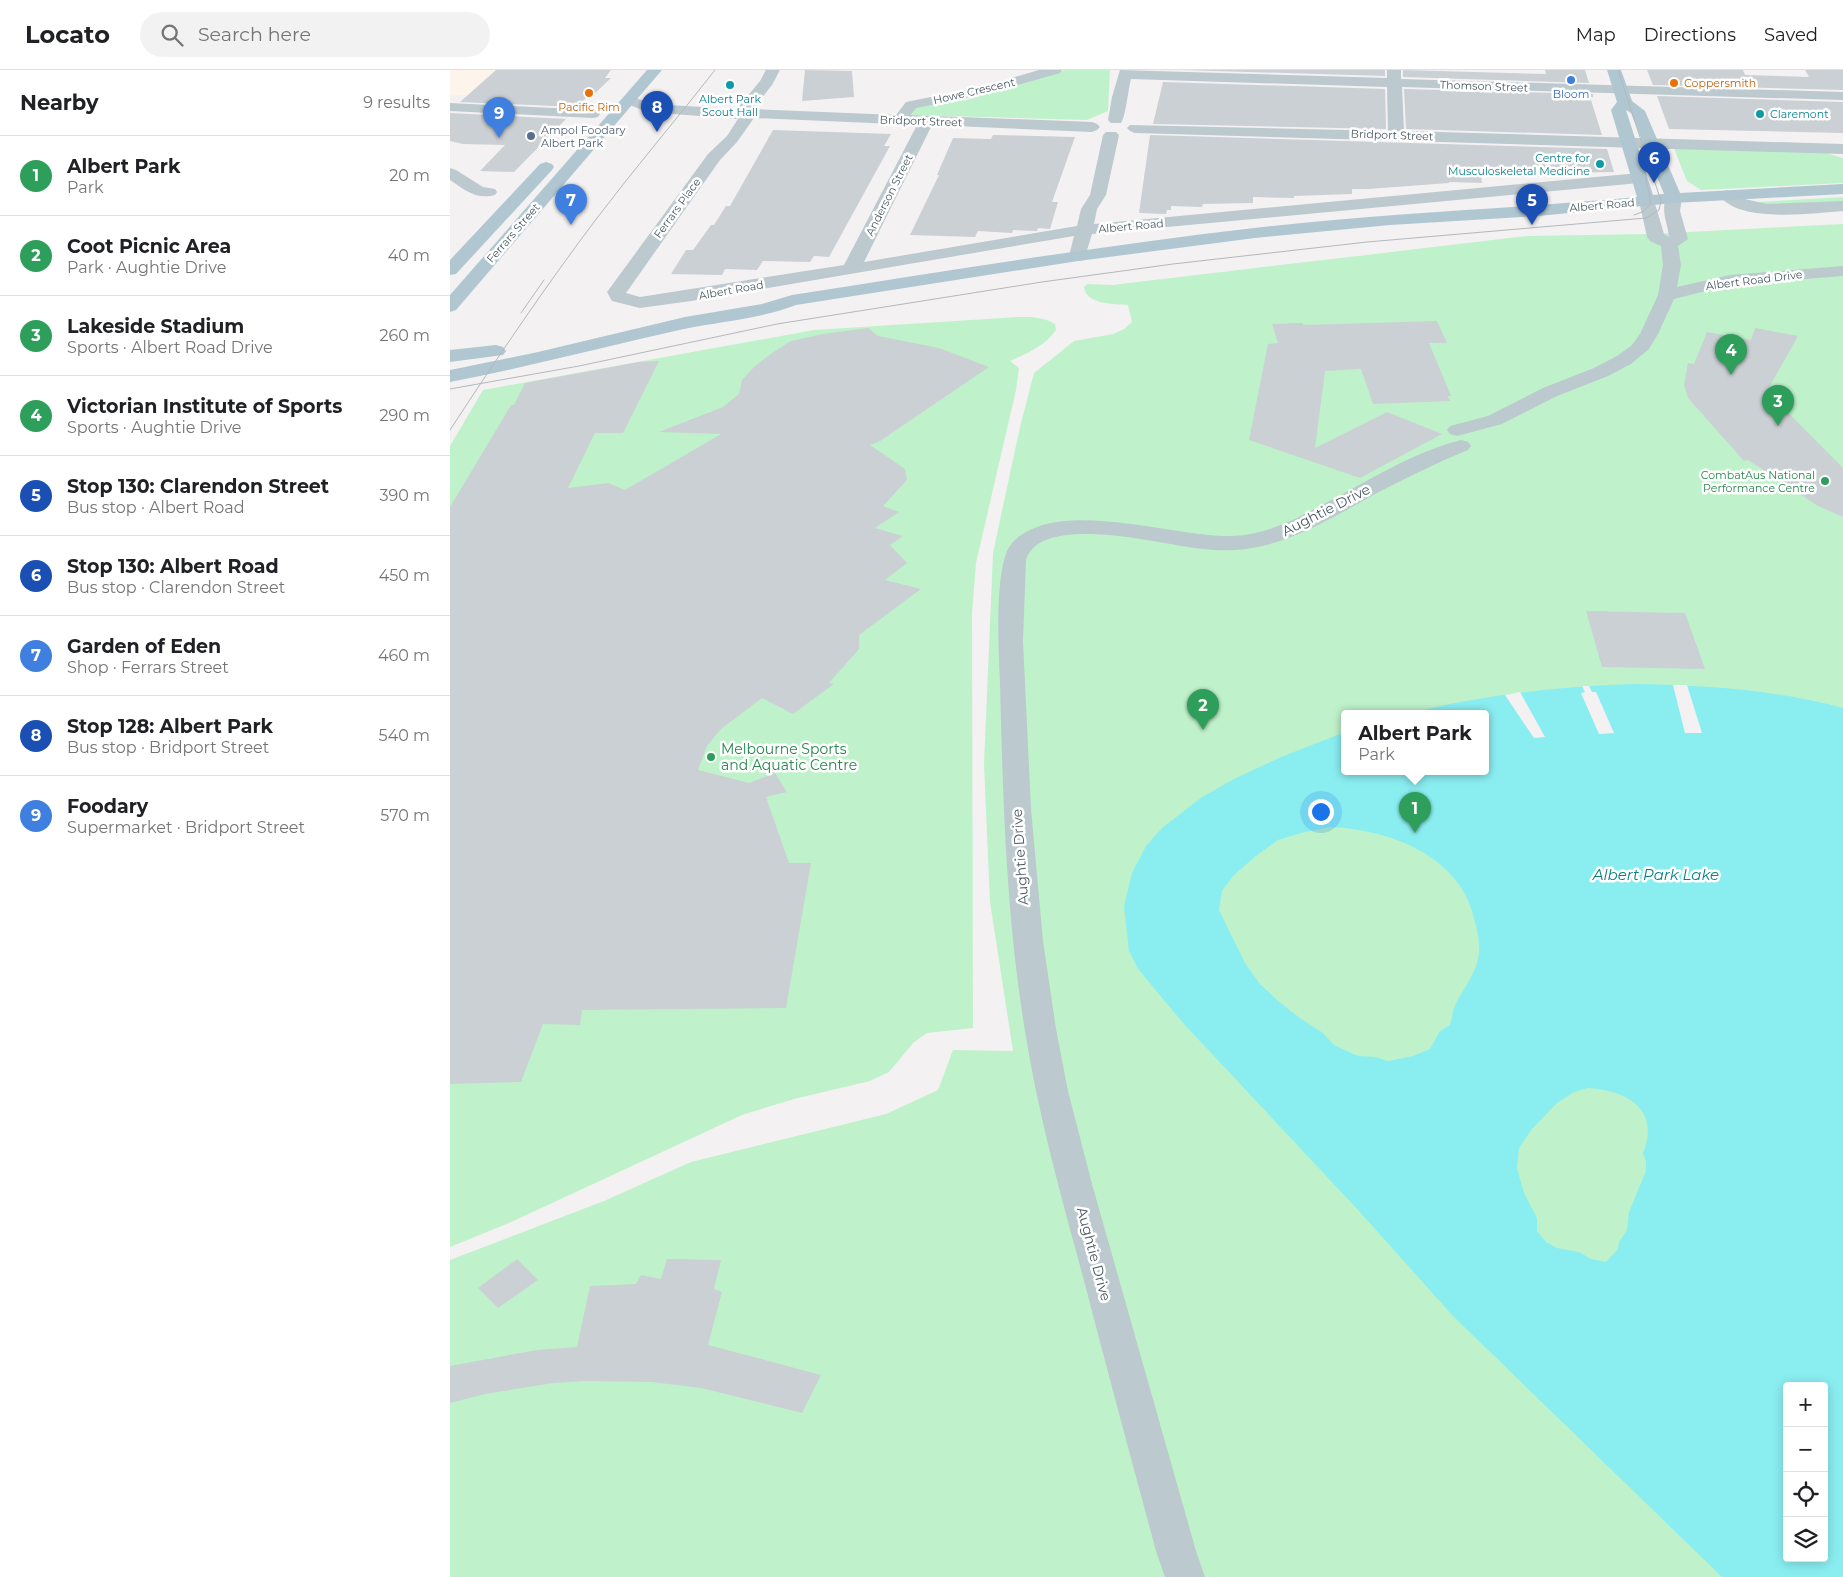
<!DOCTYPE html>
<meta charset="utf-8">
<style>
:root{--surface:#fff;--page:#f2f2f2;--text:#202124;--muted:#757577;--line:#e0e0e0;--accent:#0f99f0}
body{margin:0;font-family:Montserrat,sans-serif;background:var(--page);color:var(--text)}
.controls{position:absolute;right:15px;bottom:15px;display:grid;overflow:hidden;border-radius:5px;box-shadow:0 2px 12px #0003}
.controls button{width:45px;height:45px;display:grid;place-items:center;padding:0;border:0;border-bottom:1px solid var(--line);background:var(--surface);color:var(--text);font:25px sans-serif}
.you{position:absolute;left:870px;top:741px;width:18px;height:18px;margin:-12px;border:4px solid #fff;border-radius:50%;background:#1a73e8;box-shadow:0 0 0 8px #1a73e833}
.badge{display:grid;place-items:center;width:32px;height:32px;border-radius:50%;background:var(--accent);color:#fff;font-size:16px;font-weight:700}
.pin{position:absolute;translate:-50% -41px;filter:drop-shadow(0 1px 2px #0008)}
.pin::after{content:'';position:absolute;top:26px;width:18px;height:15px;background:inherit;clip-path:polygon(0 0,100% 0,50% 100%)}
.popup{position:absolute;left:891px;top:640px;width:148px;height:65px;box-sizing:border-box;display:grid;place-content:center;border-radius:5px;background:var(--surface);filter:drop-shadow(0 1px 4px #0005);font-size:16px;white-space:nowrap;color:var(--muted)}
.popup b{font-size:19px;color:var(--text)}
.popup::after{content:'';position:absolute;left:50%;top:100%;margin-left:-10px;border:10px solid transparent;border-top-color:var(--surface)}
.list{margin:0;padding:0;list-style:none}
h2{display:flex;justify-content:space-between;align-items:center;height:65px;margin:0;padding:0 20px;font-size:21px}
h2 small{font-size:16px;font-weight:400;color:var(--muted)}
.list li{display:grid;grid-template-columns:32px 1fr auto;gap:15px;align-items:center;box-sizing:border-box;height:80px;padding:0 20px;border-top:1px solid var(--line)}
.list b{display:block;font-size:19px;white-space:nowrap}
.list p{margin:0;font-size:16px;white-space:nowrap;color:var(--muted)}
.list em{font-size:16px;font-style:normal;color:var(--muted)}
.icon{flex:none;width:28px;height:28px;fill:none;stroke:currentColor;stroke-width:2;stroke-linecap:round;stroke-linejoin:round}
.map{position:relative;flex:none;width:1393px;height:1507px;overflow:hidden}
header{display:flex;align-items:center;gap:30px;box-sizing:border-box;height:70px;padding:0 25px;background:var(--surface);border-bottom:1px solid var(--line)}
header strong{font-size:24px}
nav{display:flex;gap:28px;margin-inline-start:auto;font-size:18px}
.search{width:350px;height:45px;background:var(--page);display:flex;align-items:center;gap:12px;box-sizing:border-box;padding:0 18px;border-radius:28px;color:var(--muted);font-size:19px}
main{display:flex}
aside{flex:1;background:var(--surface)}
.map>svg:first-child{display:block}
.commercial{fill:#fdf5ec}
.green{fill:#bff2ca;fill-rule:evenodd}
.water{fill:#8aeef1;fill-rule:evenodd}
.pier{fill:#f4f1f2}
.building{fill:#cbd0d4}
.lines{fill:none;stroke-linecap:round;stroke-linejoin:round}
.minor{fill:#bcc9ce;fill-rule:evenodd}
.major{fill:#b0c7d1;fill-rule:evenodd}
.tram{stroke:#b3b8bc;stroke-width:1}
.shop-dot{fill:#3f7fe0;stroke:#fff;stroke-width:2}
.food-dot{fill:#e8710a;stroke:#fff;stroke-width:2}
.culture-dot{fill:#0f9aa8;stroke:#fff;stroke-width:2}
.service-dot{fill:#5c6f8a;stroke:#fff;stroke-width:2}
.leisure-dot{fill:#2e9e5b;stroke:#fff;stroke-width:2}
.labels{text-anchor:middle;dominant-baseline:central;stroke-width:5;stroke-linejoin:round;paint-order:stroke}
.far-food-label{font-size:11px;fill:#c56008;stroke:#fff;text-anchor:start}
.far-street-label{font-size:11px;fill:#485960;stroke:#fff}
.far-shop-label{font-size:11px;fill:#366cbe;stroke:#fff}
.far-culture-label{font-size:11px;fill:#0d838f;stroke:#fff}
.far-service-label{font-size:11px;fill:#4e5e75;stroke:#fff;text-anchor:start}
.far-leisure-label{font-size:11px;fill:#27864d;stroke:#fff;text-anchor:end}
.street-label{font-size:14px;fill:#485960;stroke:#fff}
.leisure-label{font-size:14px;fill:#27864d;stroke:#fff;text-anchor:start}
.water-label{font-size:15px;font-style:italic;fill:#088185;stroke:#fff}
</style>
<header>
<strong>Locato</strong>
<div class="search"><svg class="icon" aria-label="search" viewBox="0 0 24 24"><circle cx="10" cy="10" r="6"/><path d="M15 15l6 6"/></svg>Search here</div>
<nav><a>Map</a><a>Directions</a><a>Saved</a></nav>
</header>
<main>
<aside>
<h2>Nearby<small>9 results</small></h2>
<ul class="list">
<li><span class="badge" style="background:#2e9e5b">1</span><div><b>Albert Park</b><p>Park</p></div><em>20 m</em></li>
<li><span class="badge" style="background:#2e9e5b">2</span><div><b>Coot Picnic Area</b><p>Park · Aughtie Drive</p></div><em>40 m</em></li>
<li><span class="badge" style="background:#2e9e5b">3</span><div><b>Lakeside Stadium</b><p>Sports · Albert Road Drive</p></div><em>260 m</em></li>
<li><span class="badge" style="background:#2e9e5b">4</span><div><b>Victorian Institute of Sports</b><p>Sports · Aughtie Drive</p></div><em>290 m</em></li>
<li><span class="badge" style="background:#1a4fb4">5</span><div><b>Stop 130: Clarendon Street</b><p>Bus stop · Albert Road</p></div><em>390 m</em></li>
<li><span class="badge" style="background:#1a4fb4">6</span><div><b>Stop 130: Albert Road</b><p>Bus stop · Clarendon Street</p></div><em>450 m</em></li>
<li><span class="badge" style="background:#3f7fe0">7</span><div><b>Garden of Eden</b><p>Shop · Ferrars Street</p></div><em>460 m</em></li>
<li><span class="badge" style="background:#1a4fb4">8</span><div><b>Stop 128: Albert Park</b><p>Bus stop · Bridport Street</p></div><em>540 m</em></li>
<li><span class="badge" style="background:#3f7fe0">9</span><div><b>Foodary</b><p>Supermarket · Bridport Street</p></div><em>570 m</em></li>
</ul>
</aside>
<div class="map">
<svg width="1393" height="1507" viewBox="0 0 1393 1507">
<rect width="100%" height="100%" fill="#f4f1f2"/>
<!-- commercial -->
<polygon class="commercial" points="0,0 163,0 135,29 0,25"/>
<!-- green -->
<g class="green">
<polygon points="615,0 660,0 658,41 637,50 462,45 466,36 517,30"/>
<polygon points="1223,76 1369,81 1393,88 1393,113 1251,120 1237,111"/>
<polygon points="1393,127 1393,132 1316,137 1290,133"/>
<path d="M1393 154V1507H0V1190L154 1131 241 1092 436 1044 488 1020 503 980 563 981 540 832 534 695 543 483 570 357 584 303 624 271 663 264 674 259 682 252 678 235C665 234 636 235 634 217L637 214 662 215 1077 166 1199 164ZM895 644H1035V702H895ZM1337 1316H1374V1488H1337Z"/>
<path d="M569 247C582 247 594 247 605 254L606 260C595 276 576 284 560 291L569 298 566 320 526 493 522 544 523 958 477 963 464 972 439 1002 420 1011 344 1029 292 1045 59 1153 0 1177V376L33 320 364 260Z"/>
</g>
<!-- water -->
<path class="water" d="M1181 614C1253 615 1323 619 1393 638V1507H1272L1003 1246 908 1140 733 953 688 899 679 881 674 836 682 803 696 776 712 758 752 727 784 709 831 687 895 662V702H1035V644H957C1030 625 1105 617 1181 614ZM881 757C941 760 1012 786 1025 852 1028 864 1031 876 1028 889 1024 906 1014 918 1006 933 1003 939 1002 948 1000 955L990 961 980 979 963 986 938 991 925 987 908 986 884 975 873 963 850 948 828 931 810 914 795 893 769 840 772 821 784 805 806 786 828 770 851 763ZM1138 1018C1176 1020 1211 1039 1193 1083L1196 1092V1101L1179 1142 1177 1160 1169 1172 1168 1179 1156 1192 1141 1189 1129 1182 1107 1178 1096 1172 1087 1161V1148L1074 1123 1067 1098 1069 1078 1082 1059 1107 1033 1124 1022ZM1337 1316H1374V1488H1337Z"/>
<!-- pier -->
<g class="pier">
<polygon points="1223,615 1237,615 1252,663 1235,663"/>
<polygon points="1132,616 1139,616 1142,622 1146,622 1164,663 1149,664 1131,623 1135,622"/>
<polygon points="1070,622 1095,667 1084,668 1055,625"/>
</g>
<!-- building -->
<g class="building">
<polygon points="46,0 161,0 155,8 161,8 140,28 136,28 127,37 10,32"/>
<polygon points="355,0 402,1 404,27 352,31"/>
<polygon points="733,0 935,0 935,6"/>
<polygon points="953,0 1096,4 1095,0 1135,0 1139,13 953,7"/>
<polygon points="1197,0 1293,0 1295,5 1359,7 1355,0 1393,0 1393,20 1203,15"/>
<polygon points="713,12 935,19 936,59 703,54"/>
<polygon points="954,19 1143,24 1143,27 1140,27 1152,65 956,59"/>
<polygon points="1207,26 1393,32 1393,63 1219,59"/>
<polygon points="0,43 116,49 64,102 30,101 55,75 13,74 0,71"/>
<polygon points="323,60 441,64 434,76 440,76 379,187 364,186 360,192 313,191 307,200 275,199 272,205 221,204 236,180 243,180 261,155 264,155 276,136 280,136"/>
<polygon points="543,65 625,67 602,132 608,132 600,159 588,158 587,161 563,160 562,163 528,161 525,167 460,165 489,105 487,105 503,68 541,69"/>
<polygon points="700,65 1157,79 1164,102 1099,103 1100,106 1086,107 1031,107 1032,113 999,112 999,113 918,119 902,119 902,124 844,126 844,128 803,127 803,133 753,134 752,137 721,136 721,140 717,140 716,144 689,143"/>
<polygon points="987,251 997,273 979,273 1001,326 998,326 1000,331 923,334 911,299 875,301 865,378 937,342 992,364 910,408 799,370 818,274 828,273 822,254 853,253 853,255"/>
<polygon points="418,258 428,266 489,278 539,297 430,371 420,375 455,399 457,410 433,436 449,442 425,458 453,466 440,475 457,493 435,510 471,519 409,565 409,579 379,613 384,614 343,644 312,628 271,659 257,676 248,700 299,713 325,703 337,722 316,727 339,793 361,793 336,938 132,940 130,955 93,954 71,1012 0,1014 0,437 61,335 64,335 75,313 189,292 209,291 173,363 145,363 118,418 158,413 175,420 271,364 209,362 273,337 289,324 292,310 304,297 322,283 341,271 373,264"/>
<polygon points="1305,258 1348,266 1317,321 1393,398 1393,447 1368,436 1298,390 1294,391 1238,328 1234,314 1238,293 1244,294 1257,262 1301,270"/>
<polygon points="1136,541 1235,543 1255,599 1152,597"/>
<polygon points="67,1189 88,1210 48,1238 28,1218"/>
<polygon points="217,1189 271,1190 264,1219 272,1222 258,1275 371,1305 352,1343 251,1318 202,1312 134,1311 103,1313 35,1324 0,1333 0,1296 87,1280 127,1277 140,1216 186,1214 191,1205 211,1209"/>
</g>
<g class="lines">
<!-- minor -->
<g class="minor">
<path d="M316 0H330L322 15 303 39 446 45 456 32 530 17 589 0H612L610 3 532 25 466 38 461 45 642 52 647 54 650 57 647 60 642 62 482 55 414 192 627 156 631 139 640 125 653 65 656 62H666L669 65 656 125 647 139 644 154 1189 103 1195 105 1197 108 1195 111 1189 113 642 164 634 190 628 191 622 190 619 186 624 166 241 231 190 238 162 231 157 222 160 218 258 84 277 66 288 49 198 42 174 33 172 30 174 27H184L201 34 287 39 310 11ZM304 48 467 55 394 195 190 227 176 223 270 90 287 72Z"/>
<path d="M670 0 937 8V0H951V9L1393 22V30L952 17 954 61 1393 74V84L685 63 680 61 677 58 680 55 938 61 937 17 681 9C678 20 676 46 671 53H661L658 50 662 27Z"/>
<polygon points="0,33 143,40 148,41 150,44 148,47 143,48 0,41"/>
<path d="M0 98 6 100 33 117 45 119 47 122 45 125C26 130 15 120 0 110Z"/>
<path d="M1277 120 1295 129 1317 134 1393 131V141C1363 143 1289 154 1269 125L1271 122Z"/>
<path d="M1224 123 1230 125 1232 128 1230 141 1238 169 1228 176 1231 195 1227 217 1280 205 1393 196V206L1280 215 1224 229 1208 264 1199 279 1181 294 1158 306 1107 326 1052 354 1007 366 1000 364 997 360 1000 356 1038 346 1093 318 1144 298 1167 286 1182 275 1190 264 1208 225 1213 195 1211 176 1200 171 1197 167 1189 131 1191 127H1203L1214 164 1219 167C1218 153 1209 138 1218 125Z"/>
<path d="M1011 370 1018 372 1021 376 1018 380C986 393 956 408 925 424 882 448 836 477 785 480 767 481 749 479 732 476 699 471 589 445 576 490L573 571 581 739 593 871 606 959 618 1021 642 1114 746 1481 755 1507H715L706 1481C681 1388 656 1296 632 1203 610 1123 588 1043 575 961 556 846 553 730 550 614 549 584 543 495 562 473 606 425 725 468 783 466 816 465 846 449 874 434 918 411 963 382 1011 370Z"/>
</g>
<!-- major -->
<g class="major">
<polygon points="197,0 212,0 6,240 0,242 0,225"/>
<path d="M1157 0H1171L1182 31 1195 41 1230 123 1393 114V124L1224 133 1088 146 940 155 805 168 628 191 346 235C310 249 272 251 234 259 156 276 79 297 0 312V300L88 282 235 247 312 234 342 225C496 201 649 176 804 158 931 143 1060 139 1187 127L1161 40 1167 32ZM1176 40 1181 43 1214 124 1203 125Z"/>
<polygon points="96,92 102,94 104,97 102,100 6,204 0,205 0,190 90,94"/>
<polygon points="46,275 53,277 56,281 53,285 0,292 0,280"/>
</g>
<!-- tram -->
<g class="tram">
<polyline points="1184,145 1192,142 1200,135 1200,126 1195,108"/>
<polyline points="71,243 94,210"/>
<polyline points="0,319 129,296 327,254 592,212 723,194 917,172 1196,148 1209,140 1211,131 1168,0"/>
<path d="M0 360C47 288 95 217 147 148 185 98 226 50 265 0"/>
</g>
</g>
<!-- markers -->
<circle class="shop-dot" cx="1121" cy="10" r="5"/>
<g class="food-dot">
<circle cx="1224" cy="13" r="5"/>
<circle cx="139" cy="23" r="5"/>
</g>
<g class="culture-dot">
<circle cx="280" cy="15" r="5"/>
<circle cx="1310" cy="44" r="5"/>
<circle cx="1150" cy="94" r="5"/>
</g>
<circle class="service-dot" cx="81" cy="66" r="5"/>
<g class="leisure-dot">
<circle cx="1375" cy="411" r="5"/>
<circle cx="261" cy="687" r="5"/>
</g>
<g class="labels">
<!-- far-food labels -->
<g class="far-food-label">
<text x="1234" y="13">Coppersmith</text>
<text x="139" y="37" text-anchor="middle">Pacific Rim</text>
</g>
<!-- far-street labels -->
<g class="far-street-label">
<text transform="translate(1034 16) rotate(2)">Thomson Street</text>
<text transform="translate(524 21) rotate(-13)">Howe Crescent</text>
<text transform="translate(471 51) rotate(2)">Bridport Street</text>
<text transform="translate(942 65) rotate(2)">Bridport Street</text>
<text transform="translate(439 125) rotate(-63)">Anderson Street</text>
<text transform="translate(1152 135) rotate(-5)">Albert Road</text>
<text transform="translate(227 138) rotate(-54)">Ferrars Place</text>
<text transform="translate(681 156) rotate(-5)">Albert Road</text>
<text transform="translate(63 163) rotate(-49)">Ferrars Street</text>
<text transform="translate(1304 210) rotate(-7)">Albert Road Drive</text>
<text transform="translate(281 220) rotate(-10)">Albert Road</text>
</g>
<!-- far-shop labels -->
<g class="far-shop-label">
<text x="1121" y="24">Bloom</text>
</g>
<!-- far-culture labels -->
<g class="far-culture-label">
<text x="280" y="29">Albert Park<tspan x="280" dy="13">Scout Hall</tspan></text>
<text x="1320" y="44" text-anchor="start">Claremont</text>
<text x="1140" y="88" text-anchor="end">Centre for<tspan x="1140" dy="13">Musculoskeletal Medicine</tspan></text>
</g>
<!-- far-service labels -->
<g class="far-service-label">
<text x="91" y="60">Ampol Foodary<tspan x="91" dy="13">Albert Park</tspan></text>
</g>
<!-- far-leisure labels -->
<g class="far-leisure-label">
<text x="1365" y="405">CombatAus National<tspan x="1365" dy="13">Performance Centre</tspan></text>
</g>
<!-- street labels -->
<g class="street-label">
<text transform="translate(876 440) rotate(-27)">Aughtie Drive</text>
<text transform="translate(570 787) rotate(-94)">Aughtie Drive</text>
<text transform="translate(644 1184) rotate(75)">Aughtie Drive</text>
</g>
<!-- leisure labels -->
<g class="leisure-label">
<text x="271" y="679">Melbourne Sports<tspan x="271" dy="16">and Aquatic Centre</tspan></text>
</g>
<!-- water labels -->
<g class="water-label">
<text x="1206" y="804">Albert Park Lake</text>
</g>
</g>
</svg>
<div class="controls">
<button>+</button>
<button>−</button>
<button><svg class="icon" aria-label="locate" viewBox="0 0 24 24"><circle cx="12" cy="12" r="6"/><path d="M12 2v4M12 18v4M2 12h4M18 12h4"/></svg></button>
<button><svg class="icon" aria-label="layers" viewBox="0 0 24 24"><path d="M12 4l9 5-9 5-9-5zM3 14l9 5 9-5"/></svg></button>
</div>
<div class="you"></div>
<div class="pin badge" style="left:965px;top:763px;background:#2e9e5b">1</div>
<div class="popup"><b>Albert Park</b>Park</div>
<div class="pin badge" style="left:753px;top:660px;background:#2e9e5b">2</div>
<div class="pin badge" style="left:1328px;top:356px;background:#2e9e5b">3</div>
<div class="pin badge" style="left:1281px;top:305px;background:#2e9e5b">4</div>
<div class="pin badge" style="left:1082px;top:155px;background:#1a4fb4">5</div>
<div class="pin badge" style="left:1204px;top:113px;background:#1a4fb4">6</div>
<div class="pin badge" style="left:121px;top:155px;background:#3f7fe0">7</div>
<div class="pin badge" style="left:207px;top:62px;background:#1a4fb4">8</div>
<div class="pin badge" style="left:49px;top:68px;background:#3f7fe0">9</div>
</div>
</main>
